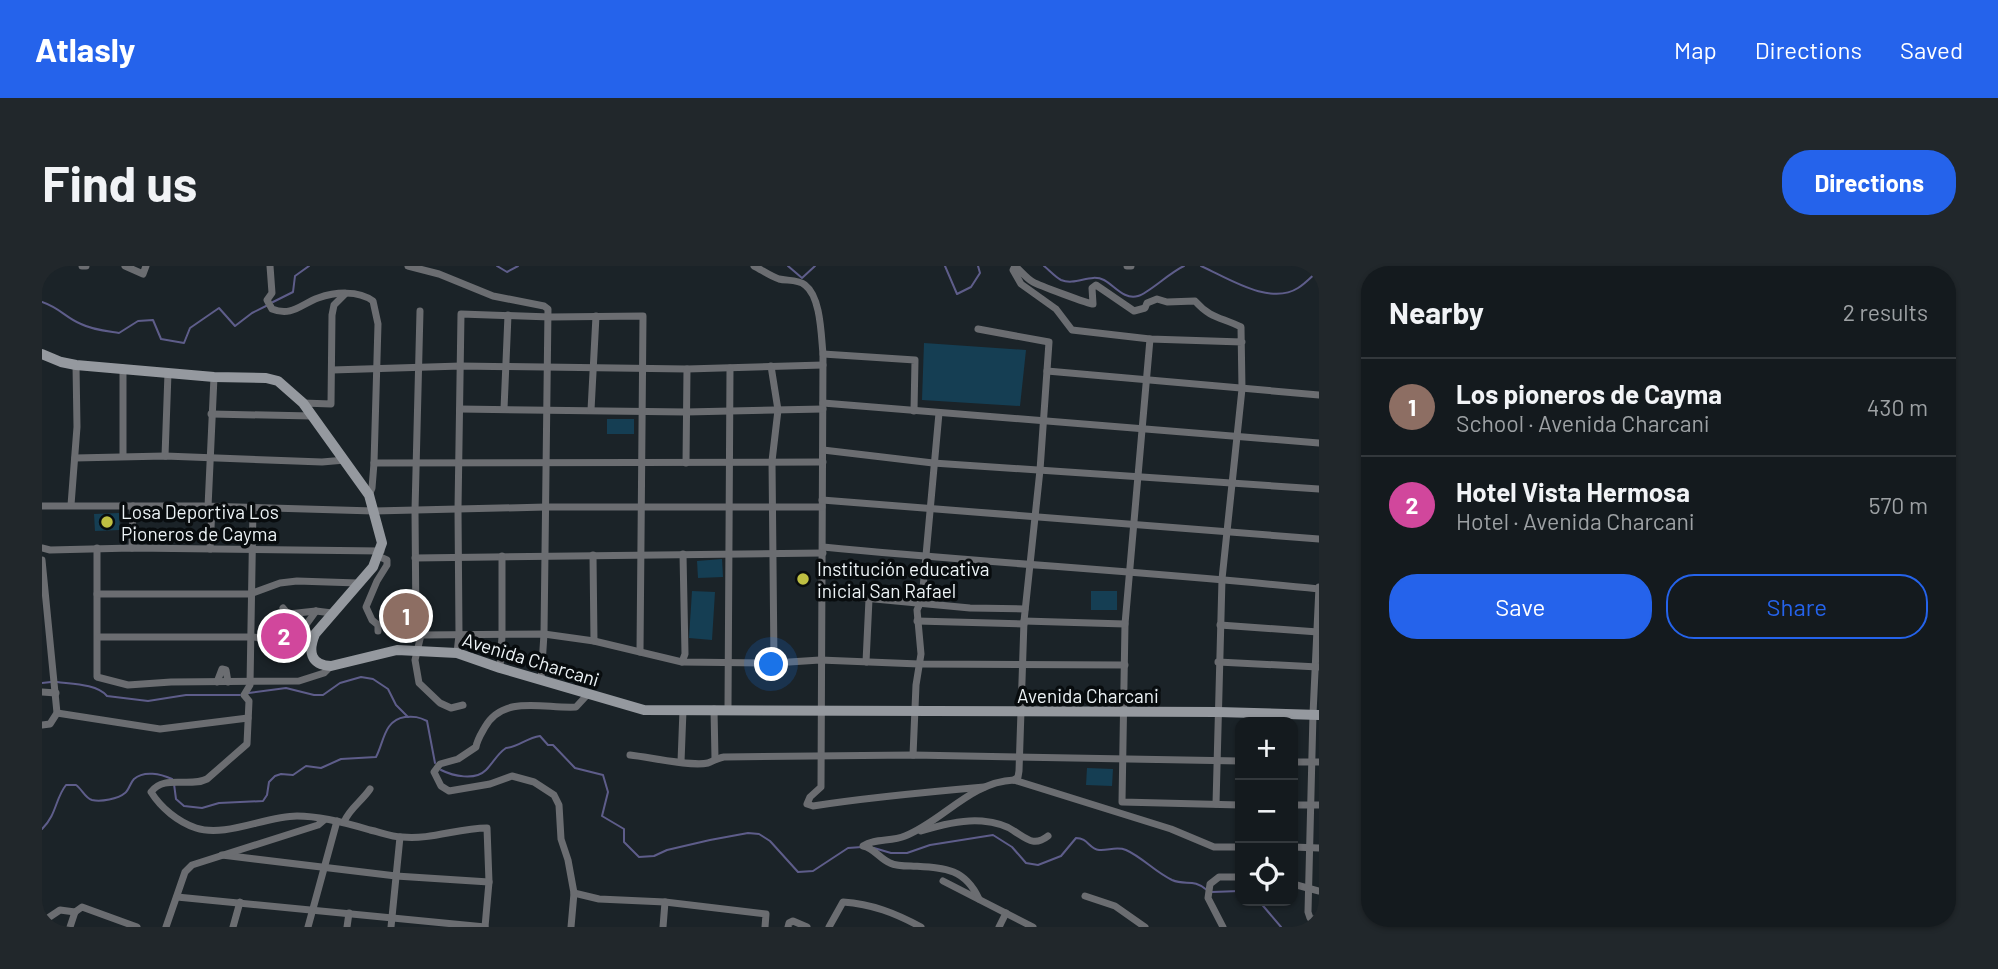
<!DOCTYPE html>
<meta charset="utf-8">
<style>
:root{--surface:#141a1e;--page:#21272b;--text:#f1f3f6;--muted:#9da1a4;--line:#33383c;--accent:#2563eb}
body{margin:0;font-family:Barlow,sans-serif;background:var(--page);color:var(--text)}
.controls{position:absolute;right:21px;bottom:21px;display:grid;overflow:hidden;border-radius:14px;box-shadow:0 2px 5px #0004}
.controls button{width:63px;height:63px;display:grid;place-items:center;padding:0;border:0;border-bottom:2px solid var(--line);background:var(--surface);color:var(--text);font:35px sans-serif}
.you{position:absolute;left:730px;top:399px;width:24px;height:24px;margin:-18px;border:5px solid #fff;border-radius:50%;background:#1a73e8;box-shadow:0 0 0 10px #1a73e833}
.badge{display:grid;place-items:center;width:46px;height:46px;border-radius:50%;background:var(--accent);color:#fff;font-size:23px;font-weight:700}
.pin{position:absolute;translate:-50% -50%;border:4px solid #fff;box-shadow:0 2px 7px #0006}
.list{margin:0;padding:0;list-style:none}
h2{display:flex;justify-content:space-between;align-items:center;height:91px;margin:0;padding:0 28px;font-size:30px}
h2 small{font-size:23px;font-weight:400;color:var(--muted)}
.list li{display:grid;grid-template-columns:46px 1fr auto;gap:21px;align-items:center;box-sizing:border-box;height:98px;padding:0 28px;border-top:2px solid var(--line)}
.list b{display:block;font-size:26px;white-space:nowrap}
.list p{margin:0;font-size:23px;white-space:nowrap;color:var(--muted)}
.list em{font-size:23px;font-style:normal;color:var(--muted)}
.actions{display:flex;gap:14px;padding:21px 28px}
.actions a{flex:1;padding:16px 0;border:2px solid var(--accent);border-radius:28px;text-align:center;font-size:24px;color:var(--accent)}
.actions .main{background:var(--accent);color:#fff}
.icon{flex:none;width:38px;height:38px;fill:none;stroke:currentColor;stroke-width:2;stroke-linecap:round;stroke-linejoin:round}
.map{position:relative;flex:none;width:1277px;height:661px;overflow:hidden;border-radius:28px}
header{display:flex;align-items:center;gap:42px;box-sizing:border-box;height:98px;padding:0 35px;background:var(--accent);color:#fff}
header strong{font-size:33px}
nav{display:flex;gap:38px;margin-inline-start:auto;font-size:24px}
.intro{display:flex;align-items:center;justify-content:space-between;box-sizing:border-box;height:168px;padding:0 42px}
h1{margin:0;font-size:49px}
.button{padding:18px 32px;border-radius:28px;background:var(--accent);color:#fff;font-size:24px;font-weight:700}
main{display:flex;gap:42px;padding:0 42px}
aside{flex:1;background:var(--surface);border-radius:28px;box-shadow:0 2px 5px #0004}
.map>svg:first-child{display:block}
.green{fill:#153e53}
.lines{fill:none;stroke-linecap:round;stroke-linejoin:round}
.stream{stroke:#5e5d8a;stroke-width:2}
.minor{stroke:#6b6d71;stroke-width:7}
.secondary{stroke:#95999f;stroke-width:10}
.poi-dot{fill:#bebf42;stroke:#080c0e;stroke-width:2.5}
.labels{text-anchor:middle;dominant-baseline:central;stroke-width:7;stroke-linejoin:round;paint-order:stroke}
.poi-label{font-size:19px;fill:#edf3f6;stroke:#080c0e;text-anchor:start}
.street-label{font-size:19px;fill:#edf3f6;stroke:#080c0e}
</style>
<header>
<strong>Atlasly</strong>
<nav><a>Map</a><a>Directions</a><a>Saved</a></nav>
</header>
<div class="intro"><h1>Find us</h1><a class="button">Directions</a></div>
<main>
<div class="map">
<svg width="1277" height="661" viewBox="0 0 1277 661">
<rect width="100%" height="100%" fill="#1b2328"/>
<!-- green -->
<g class="green">
<polygon points="882,77 984,84 978,140 880,134"/>
<rect x="565" y="153" width="27" height="15"/>
<polygon points="77,247 78,264 53,265 52,248"/>
<polygon points="680,293 681,311 656,312 655,295"/>
<polygon points="650,325 673,326 670,374 647,372"/>
<rect x="1049" y="325" width="26" height="19"/>
<polygon points="1045,502 1071,503 1070,520 1044,519"/>
</g>
<g class="lines">
<!-- stream -->
<g class="stream">
<polyline points="455,0 465,6 476,0"/>
<polyline points="746,0 760,12 773,0"/>
<polyline points="903,0 915,28 929,21 938,7 936,0"/>
<path d="M1002 0C1007 4 1013 11 1019 14 1034 20 1048 7 1062 14 1073 20 1082 34 1096 30 1107 27 1128 6 1142 0"/>
<path d="M1159 0C1186 12 1228 40 1256 22 1264 17 1270 10 1277 4"/>
<path d="M0 36C18 42 24 52 39 58 51 64 64 65 77 67L96 55 111 54 119 73 142 77 148 62 177 42 193 60 210 47 226 39"/>
<polyline points="231,36 251,26 253,10 267,0"/>
<path d="M15 416C30 418 55 418 65 430L106 435 144 429H198"/>
<polyline points="0,417 9,416"/>
<polyline points="207,427 244,422 272,429 281,429 298,417 319,411 331,413 346,423 354,439 366,451"/>
<path d="M399 504C411 510 433 515 444 504 451 497 455 488 464 482 477 481 484 472 498 470L506 479H511L533 502 561 509 566 526 560 550 582 563V576L597 591 612 590 625 584 668 574 706 567 717 568 728 575 756 606 771 605 806 582 820 581"/>
<path d="M132 518 134 533 142 540 160 542 177 537 221 535 225 529 227 516 233 510 239 508 251 509 264 500 279 502 299 493 334 491C342 476 342 454 363 451 372 450 377 451 385 455L393 497"/>
<path d="M0 563C15 548 13 533 24 519H34C40 523 43 532 50 534 59 536 76 533 83 527 87 524 88 517 92 513 102 504 119 508 130 513"/>
<path d="M832 582 849 587H865L888 579 951 569 970 581 984 597 996 599 1019 590 1034 572C1046 572 1047 583 1057 584 1066 585 1074 580 1084 584 1100 591 1113 606 1130 614 1144 620 1151 612 1165 624"/>
<polyline points="1170,626 1198,625"/>
<polyline points="1217,635 1239,661"/>
</g>
<!-- minor -->
<g class="minor">
<polyline points="40,0 44,0"/>
<polyline points="83,0 101,8 104,0"/>
<path d="M228 0 230 27 225 34 230 43C250 51 259 38 276 32 293 26 316 24 331 35L336 58 332 197 330 222 327 229"/>
<polyline points="366,0 397,8 451,30 502,40 506,43 502,368 499,414"/>
<path d="M712 0C720 4 728 10 737 13 745 15 756 13 763 19 779 31 779 69 781 88L779 521 768 531 765 538 771 540C828 531 885 526 942 521"/>
<polyline points="1085,0 1089,0"/>
<polyline points="378,45 373,244 374,364 379,369 502,368 552,375 640,396 732,397 778,394 877,398 1083,399"/>
<polyline points="936,63 1007,76 998,204 982,355 977,505 976,511 972,514"/>
<polyline points="1108,73 1083,358 1080,536 1198,539"/>
<polyline points="781,88 873,94 872,145"/>
<polyline points="729,100 736,144 730,195 732,397"/>
<polyline points="290,104 419,100 645,103 781,99"/>
<polyline points="1005,105 1277,129"/>
<polyline points="261,137 289,138 290,49 292,39 303,28"/>
<polyline points="781,137 1277,177"/>
<polyline points="418,143 644,146 781,143"/>
<polyline points="462,143 466,49"/>
<polyline points="549,144 554,50"/>
<polyline points="169,148 270,150"/>
<polyline points="781,184 891,197 1277,223"/>
<polyline points="81,190 81,102"/>
<polyline points="123,190 126,107"/>
<polyline points="33,192 123,190 280,196 303,194"/>
<polyline points="332,197 781,196"/>
<polyline points="644,197 645,103"/>
<polyline points="780,234 1277,273"/>
<polyline points="29,239 35,161 34,99"/>
<polyline points="0,240 160,240 332,245 504,241 780,241"/>
<polyline points="166,241 172,111"/>
<path d="M211 242 208 419 202 429 207 435 205 478 165 513C147 522 122 508 109 526 119 542 136 556 154 562 183 572 224 550 255 550 279 550 305 557 328 564 338 566 349 571 360 571 389 574 416 562 445 562L447 616 443 661"/>
<path d="M781 281C946 297 1112 306 1277 323"/>
<polyline points="0,282 8,284 90,282 339,285"/>
<polyline points="55,282 55,411 86,419 129,416 257,415 282,407 289,400"/>
<polyline points="90,282 91,240"/>
<polyline points="168,283 170,241"/>
<polyline points="551,289 552,375"/>
<polyline points="336,290 345,294 345,299 335,315 324,341 330,354 336,359 336,365"/>
<polyline points="373,292 781,287"/>
<polyline points="0,294 15,447 8,458 0,459"/>
<polyline points="1277,321 1271,448 1266,646 1268,652 1277,655"/>
<polyline points="55,328 208,328 238,317 255,315 316,317"/>
<polyline points="780,328 928,342 983,343"/>
<polyline points="241,342 246,348 274,345 290,347"/>
<polyline points="875,355 982,358"/>
<polyline points="982,355 1083,358"/>
<polyline points="1178,359 1276,366"/>
<polyline points="379,369 373,394 377,417 398,437 409,442 421,439"/>
<polyline points="57,371 207,371 248,373 261,363 274,345"/>
<polyline points="415,387 417,369 416,243 419,48 508,51 601,50 598,386"/>
<polyline points="640,396 643,388 641,288"/>
<polyline points="824,396 827,333"/>
<polyline points="1176,396 1276,401"/>
<polyline points="458,402 460,370 460,290"/>
<polyline points="175,416 180,403 184,404 186,416"/>
<polyline points="0,426 14,427"/>
<polyline points="672,443 673,493"/>
<polyline points="686,443 688,102"/>
<polyline points="15,447 118,463 206,452"/>
<path d="M588 489C607 491 649 501 666 497 671 495 676 492 682 491L871 489 1198 495"/>
<polyline points="871,489 874,419 879,388 875,344 880,333 897,147"/>
<polyline points="639,496 641,444"/>
<polyline points="1251,496 1277,496"/>
<path d="M1174 538 1180 313 1200 123 1199 61C1179 51 1169 53 1153 35L1125 36 1115 33 1105 37 1103 42 1092 45 1054 19 1050 22 1051 38C1047 38 996 19 991 16 984 12 979 5 973 0L971 4 979 18 1014 43 1030 64 1108 73 1200 76"/>
<polyline points="1251,539 1277,539"/>
<path d="M302 556C307 543 320 535 328 523"/>
<path d="M879 565C898 559 920 553 940 555 950 556 964 559 972 565 985 573 992 581 1006 570"/>
<polyline points="1251,581 1277,582"/>
<polyline points="180,589 354,610 447,616"/>
<polyline points="901,615 991,661"/>
<polyline points="1251,618 1277,625"/>
<polyline points="532,627 557,633 623,636 724,648 723,661"/>
<polyline points="1043,630 1073,640 1103,661"/>
<polyline points="135,631 443,661"/>
<path d="M937 633C922 601 901 602 869 600 863 600 854 600 848 597 838 593 832 582 821 580 833 572 849 576 863 570 901 555 928 516 972 514L1129 563 1172 581H1198"/>
<polyline points="0,656 18,644 33,646"/>
<polyline points="28,661 33,646 40,641 95,661"/>
<polyline points="124,661 143,606 150,599 276,559 282,554"/>
<polyline points="191,661 198,636"/>
<polyline points="266,661 295,555"/>
<polyline points="305,661 307,647"/>
<polyline points="349,661 358,571"/>
<path d="M529 661 532 627 526 594 519 573 517 539 512 529 492 516 470 510 448 518 407 525 399 520 392 506 398 498 416 493 434 481C435 474 439 468 443 461 462 428 503 443 534 441L546 428"/>
<polyline points="621,661 623,636"/>
<polyline points="746,661 747,657 751,655 765,661"/>
<path d="M787 661 801 636C830 638 853 647 879 661"/>
<polyline points="957,661 964,647"/>
<polyline points="1181,661 1166,632 1168,618 1177,611 1198,611"/>
</g>
<!-- secondary -->
<path class="secondary" d="M0 88 19 96 34 99 172 111 224 112 236 115 261 137 327 229 340 277 331 301 273 368C266 385 268 399 289 400L355 384 415 387 458 402 602 444 1176 446 1277 449"/>
</g>
<!-- markers -->
<g class="poi-dot">
<circle cx="65" cy="256" r="7"/>
<circle cx="761" cy="313" r="7"/>
</g>
<g class="labels">
<!-- poi labels -->
<g class="poi-label">
<text x="79" y="245">Losa Deportiva Los<tspan x="79" dy="22">Pioneros de Cayma</tspan></text>
<text x="775" y="302">Institución educativa<tspan x="775" dy="22">inicial San Rafael</tspan></text>
</g>
<!-- street labels -->
<g class="street-label">
<text transform="translate(489 393) rotate(17)">Avenida Charcani</text>
<text x="1046" y="429">Avenida Charcani</text>
</g>
</g>
</svg>
<div class="controls">
<button>+</button>
<button>−</button>
<button><svg class="icon" aria-label="locate" viewBox="0 0 24 24"><circle cx="12" cy="12" r="6"/><path d="M12 2v4M12 18v4M2 12h4M18 12h4"/></svg></button>
</div>
<div class="you"></div>
<div class="pin badge" style="left:364px;top:350px;background:#8d6e63">1</div>
<div class="pin badge" style="left:242px;top:370px;background:#d1479c">2</div>
</div>
<aside>
<h2>Nearby<small>2 results</small></h2>
<ul class="list">
<li><span class="badge" style="background:#8d6e63">1</span><div><b>Los pioneros de Cayma</b><p>School · Avenida Charcani</p></div><em>430 m</em></li>
<li><span class="badge" style="background:#d1479c">2</span><div><b>Hotel Vista Hermosa</b><p>Hotel · Avenida Charcani</p></div><em>570 m</em></li>
</ul>
<div class="actions"><a class="main">Save</a><a>Share</a></div>
</aside>
</main>
